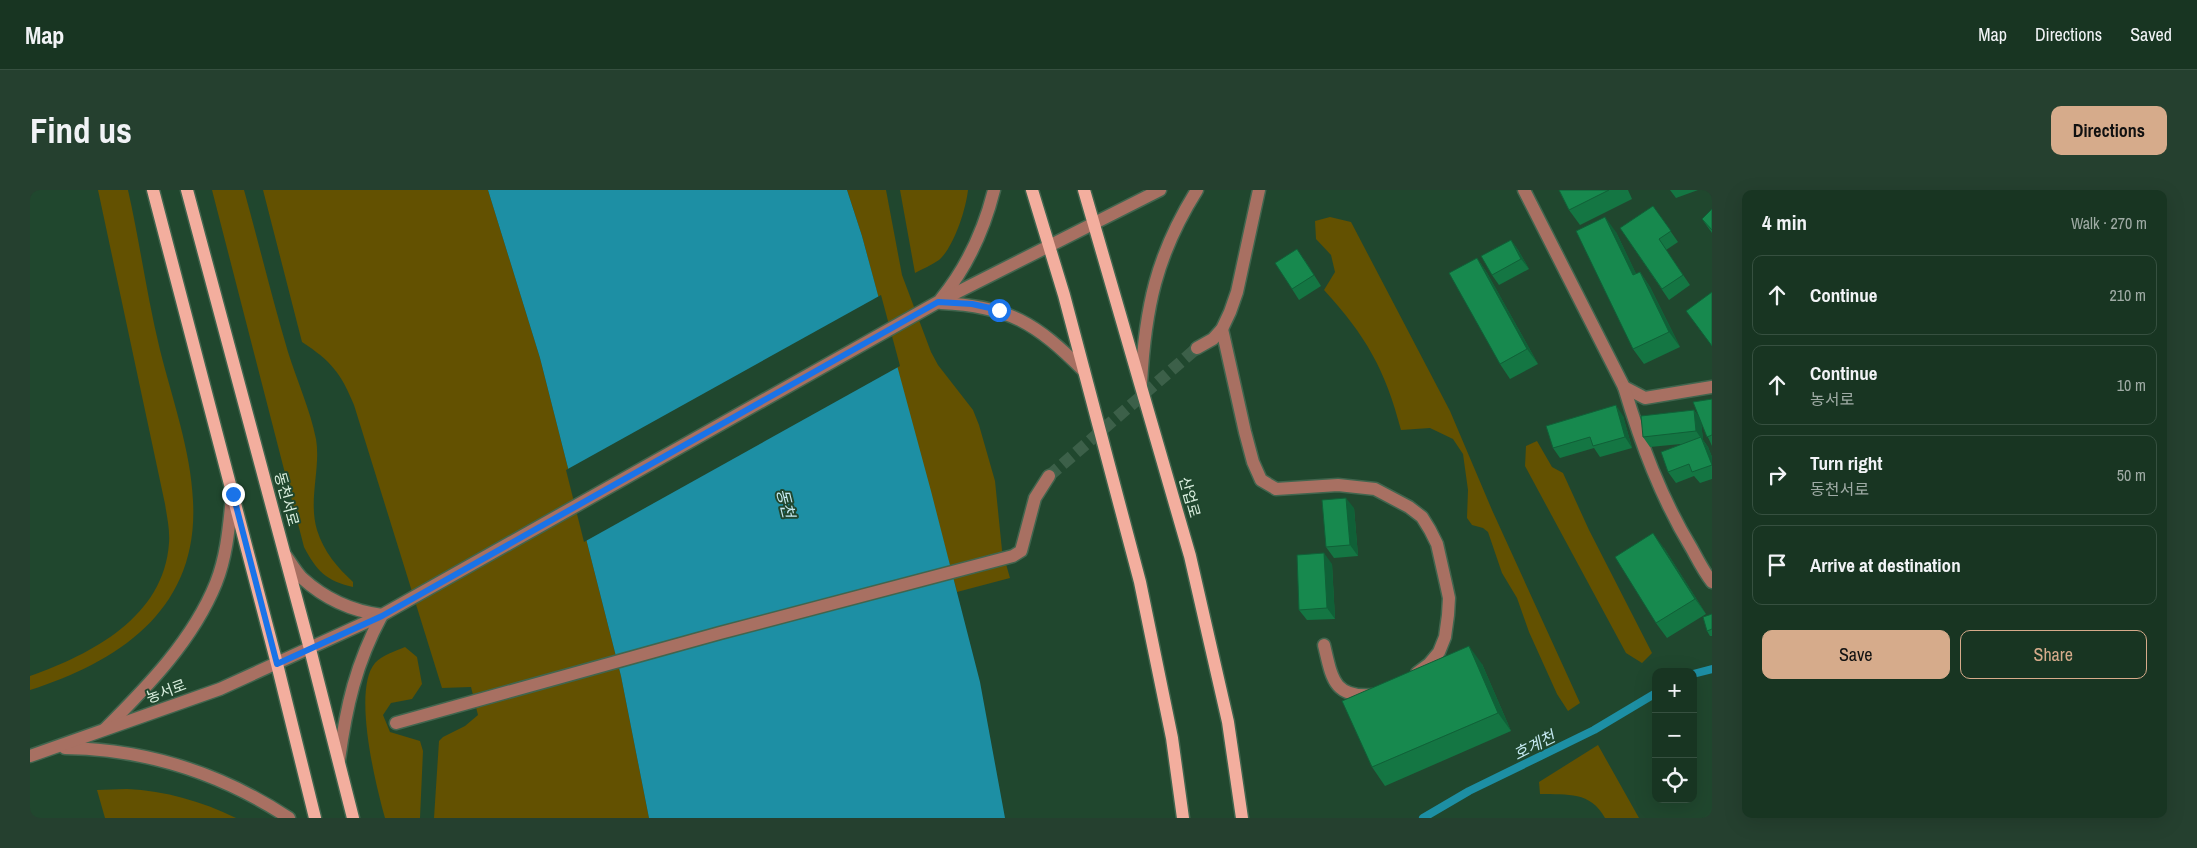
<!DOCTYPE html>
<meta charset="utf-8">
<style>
:root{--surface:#183522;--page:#25402f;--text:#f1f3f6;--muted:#9faba5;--line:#365040;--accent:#d6ab8b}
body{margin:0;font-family:"Archivo Narrow","Noto Sans KR",sans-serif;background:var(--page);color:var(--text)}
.controls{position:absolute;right:15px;bottom:15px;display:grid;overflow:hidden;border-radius:10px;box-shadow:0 5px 20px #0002}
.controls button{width:45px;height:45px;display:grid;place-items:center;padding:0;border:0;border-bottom:1px solid var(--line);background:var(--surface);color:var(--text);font:25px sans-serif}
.stop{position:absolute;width:15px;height:15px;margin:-11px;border:4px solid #1a73e8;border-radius:50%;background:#fff}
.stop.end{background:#1a73e8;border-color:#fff;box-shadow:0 1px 5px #0008}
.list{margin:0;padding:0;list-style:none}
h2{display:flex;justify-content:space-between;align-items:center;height:65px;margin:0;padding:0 20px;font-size:21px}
h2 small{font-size:16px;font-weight:400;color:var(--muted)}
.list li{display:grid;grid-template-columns:32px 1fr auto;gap:15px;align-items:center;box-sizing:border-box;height:80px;margin:0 10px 10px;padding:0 10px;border:1px solid var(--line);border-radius:10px}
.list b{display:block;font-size:19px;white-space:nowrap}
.list p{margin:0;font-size:16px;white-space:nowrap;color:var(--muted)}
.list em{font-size:16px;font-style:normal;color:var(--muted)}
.actions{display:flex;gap:10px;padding:15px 20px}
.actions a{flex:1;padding:11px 0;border:1px solid var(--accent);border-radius:10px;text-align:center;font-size:18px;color:var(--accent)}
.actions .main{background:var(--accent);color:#111}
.icon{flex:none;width:28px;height:28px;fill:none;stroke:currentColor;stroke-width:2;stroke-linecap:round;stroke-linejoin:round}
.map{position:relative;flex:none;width:1682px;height:628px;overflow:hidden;border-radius:10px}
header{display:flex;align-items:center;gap:30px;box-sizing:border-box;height:70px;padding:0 25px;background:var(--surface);border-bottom:1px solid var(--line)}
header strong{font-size:24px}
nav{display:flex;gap:28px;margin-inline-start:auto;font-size:18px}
.intro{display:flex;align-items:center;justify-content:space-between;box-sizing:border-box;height:120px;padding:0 30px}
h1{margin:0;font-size:35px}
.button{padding:12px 22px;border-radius:10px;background:var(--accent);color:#111;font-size:18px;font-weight:700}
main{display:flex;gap:30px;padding:0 30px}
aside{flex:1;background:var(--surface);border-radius:10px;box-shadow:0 5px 20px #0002}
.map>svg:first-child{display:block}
.green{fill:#635101}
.water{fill:#1d8fa4}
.pier{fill:#20472e}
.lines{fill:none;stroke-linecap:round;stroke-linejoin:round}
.stream{stroke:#1d8fa4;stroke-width:8}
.minor-tunnel{stroke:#3c6049;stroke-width:12;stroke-dasharray:12 6;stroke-linecap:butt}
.minor-casing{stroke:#41654e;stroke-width:15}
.major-casing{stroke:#41654e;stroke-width:15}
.minor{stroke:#a87062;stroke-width:12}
.major{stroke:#f3ae9e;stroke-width:12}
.wall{fill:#147643}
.shaded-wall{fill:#106037}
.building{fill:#17894e;stroke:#106037}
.route{stroke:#1a73e8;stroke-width:6}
.labels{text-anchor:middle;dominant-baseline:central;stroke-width:4;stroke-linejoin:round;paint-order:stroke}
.street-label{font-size:15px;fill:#daefdf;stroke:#20472e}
.water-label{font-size:16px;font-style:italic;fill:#c4e8f0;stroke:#20472e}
</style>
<header>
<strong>Map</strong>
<nav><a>Map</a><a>Directions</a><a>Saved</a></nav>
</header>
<div class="intro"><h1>Find us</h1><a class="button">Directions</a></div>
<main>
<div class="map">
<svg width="1682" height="628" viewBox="0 0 1682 628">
<rect width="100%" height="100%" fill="#20472e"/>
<!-- green -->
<g class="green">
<path d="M68 0H98C110 53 117 107 130 160 142 208 161 261 163 311 169 418 91 471 0 500V486C62 464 134 427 139 353 140 340 137 327 135 314Z"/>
<path d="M182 0H214C229 54 242 108 258 162 267 191 280 219 286 249 291 278 278 310 287 340 294 362 307 377 323 392V397C296 391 286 380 274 357Z"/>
<path d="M233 0H458L510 168 591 486 619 628H404L409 551 413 547 435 536 448 525 441 497 412 498 324 215C311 183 301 171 272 152Z"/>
<polygon points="817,0 856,0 872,85 901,162 908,175 943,220 949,235 965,291 972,360 980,388 927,402 832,46"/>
<path d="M870 0H938C936 19 924 57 909 70 902 75 892 79 885 83Z"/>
<path d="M1300 27 1321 32 1420 221 1462 320 1550 513 1538 521 1527 504 1499 442 1487 408 1472 383 1458 342 1453 338 1442 335 1437 328 1438 300 1433 264 1423 249 1400 238 1371 240C1355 179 1336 146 1294 100L1305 82 1301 65 1286 49 1285 31Z"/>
<polygon points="1507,251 1522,277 1533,283 1559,340 1622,463 1612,473 1596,463 1495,276 1496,256"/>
<path d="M375 457 387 467 392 494 382 509 361 513 353 525 360 542 390 551 393 561 390 628H355C346 596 322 500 345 473 352 465 366 461 375 457Z"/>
<path d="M1568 555 1609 628H1575C1560 601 1538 605 1510 604L1509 592Z"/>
<path d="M97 599C136 601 171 611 206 628H75L67 600Z"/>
</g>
<!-- water -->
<polygon class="water" points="458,0 817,0 832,46 901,301 950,492 975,628 619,628 591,486 510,168"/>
<!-- pier -->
<polygon class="pier" points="851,105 870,176 554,352 536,280"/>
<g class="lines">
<!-- stream -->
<g class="stream">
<polyline points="1663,484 1682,479"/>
<polyline points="1393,628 1439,601 1564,540 1626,503"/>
</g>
<!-- minor-tunnel -->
<polyline class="minor-tunnel" points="1019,286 1167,158"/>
<defs>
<g id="minor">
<polyline points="1494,0 1594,197 1615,208 1682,197"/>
<path d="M911 109C937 77 954 40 964 0"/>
<path d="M911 113C979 116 1006 133 1054 181"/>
<polyline points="1192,139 1215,242 1223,272 1231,290 1246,299 1308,295 1345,299 1379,317 1392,327 1400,340 1407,354 1416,394 1419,408 1418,425 1415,447 1409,462 1399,474 1387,483"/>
<polyline points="1167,158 1183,149 1192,139 1200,122 1207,102 1229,0"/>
<path d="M1111 194C1115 119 1126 65 1167 0"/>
<path d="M1594 197C1611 254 1631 308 1662 359 1668 370 1674 382 1682 392"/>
<path d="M256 366C261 373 266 382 272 388 295 409 322 421 352 425"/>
<path d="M1294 455C1302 488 1303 508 1343 505"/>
<polyline points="366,533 690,443 983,366 991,361 1005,308 1019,286"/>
<path d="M75 539C118 496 163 450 186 393 197 365 199 336 202 307"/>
<path d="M35 558C116 559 192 584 259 628"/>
<polyline points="0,566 190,499 352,425 908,112 1130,0"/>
<path d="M309 570C316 517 326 473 352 425"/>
</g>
<g id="major">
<polyline points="123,0 247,474 285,628"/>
<polyline points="157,0 280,459 323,628"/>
<polyline points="1002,0 1034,105 1110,392 1142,548 1153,628"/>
<polyline points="1054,0 1160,366 1198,532 1212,628"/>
</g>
</defs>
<!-- minor casing -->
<use href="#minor" class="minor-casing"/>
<!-- major casing -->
<use href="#major" class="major-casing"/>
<!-- minor -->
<use href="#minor" class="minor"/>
<!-- major -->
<use href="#major" class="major"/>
</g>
<!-- wall -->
<g class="wall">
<polygon points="1529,0 1598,0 1602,9 1550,35 1539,20"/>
<polygon points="1640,0 1668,0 1646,8"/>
<polygon points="1623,16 1648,52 1636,60 1660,95 1639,110 1590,38"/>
<polygon points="1682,19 1682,43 1672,29"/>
<polygon points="1586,42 1606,84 1610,82 1620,97 1650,157 1614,174 1603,159"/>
<polygon points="1481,50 1488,60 1499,79 1469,95 1462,85"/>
<polygon points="1447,68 1457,83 1508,174 1480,189 1470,174"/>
<polygon points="1274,69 1291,96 1269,110 1262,99"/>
<polygon points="1682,209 1682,256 1671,232 1673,250 1678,257 1682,267 1682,289 1670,293 1664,286 1646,293 1638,282 1651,254 1620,257 1613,247 1664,220 1670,229"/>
<polygon points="1593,226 1602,258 1570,267 1564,258 1530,268 1523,258"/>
<polygon points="1324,318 1328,366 1304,368 1296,357"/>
<polygon points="1634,358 1676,424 1637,448 1626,433"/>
<polygon points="1302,374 1305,429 1277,430 1269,420"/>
<polygon points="1682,424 1682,446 1680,446 1677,441"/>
<polygon points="1452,474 1481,541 1355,596 1342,577"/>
</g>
<!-- shaded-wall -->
<g class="shaded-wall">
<polygon points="1575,27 1586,42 1614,100 1603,85"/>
<polygon points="1481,50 1488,60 1499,79 1491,69"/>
<polygon points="1447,68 1457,83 1508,174 1497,159"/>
<polygon points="1610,82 1620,97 1650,157 1639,142"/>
<polygon points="1586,215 1593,226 1602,258 1595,247"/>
<polygon points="1664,220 1671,231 1673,250 1678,257 1682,267 1682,276 1673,251 1666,241"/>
<polygon points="1316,308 1324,318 1328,366 1320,355"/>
<polygon points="1623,343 1634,358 1676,424 1665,409"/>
<polygon points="1294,363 1302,374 1305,429 1297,418"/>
<polygon points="1439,456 1452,474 1481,541 1468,523"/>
</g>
<!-- building -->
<g class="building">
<polygon points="1529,0 1579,0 1539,20"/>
<polygon points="1623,16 1641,41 1629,49 1653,85 1632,99 1590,38"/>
<polygon points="1682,19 1682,40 1672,29"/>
<polygon points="1575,27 1603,85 1610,82 1639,142 1603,159 1546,41"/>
<polygon points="1481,50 1491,69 1462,85 1451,66"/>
<polygon points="1267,59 1284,85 1262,99 1245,73"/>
<polygon points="1447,68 1497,159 1470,174 1419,83"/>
<polygon points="1682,102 1682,156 1656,121"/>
<polygon points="1682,209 1682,245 1677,247 1663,212"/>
<polygon points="1586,215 1595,247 1563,256 1560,247 1523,258 1516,236"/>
<polygon points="1664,220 1666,241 1613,247 1611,226"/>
<polygon points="1671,247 1682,275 1662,282 1659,274 1638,282 1631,262"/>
<polygon points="1316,308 1320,355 1296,357 1292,310"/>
<polygon points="1623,343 1665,409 1626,433 1585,367"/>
<polygon points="1294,363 1297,418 1269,420 1267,365"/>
<polygon points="1682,424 1682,439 1677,441 1673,427"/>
<polygon points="1439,456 1468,523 1342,577 1312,511"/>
</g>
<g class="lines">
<!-- route -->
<polyline class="route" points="203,304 247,474 352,426 908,112 942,114 969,120"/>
</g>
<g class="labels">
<!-- street labels -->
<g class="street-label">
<text transform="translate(1160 307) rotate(74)">산업로</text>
<text transform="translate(257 309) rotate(75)">동천서로</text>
<text transform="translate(136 501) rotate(-20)">농서로</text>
</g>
<!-- water labels -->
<g class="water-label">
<text transform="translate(756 313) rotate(76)">동천</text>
<text transform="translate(1504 555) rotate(-27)">호계천</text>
</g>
</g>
</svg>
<div class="controls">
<button>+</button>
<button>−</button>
<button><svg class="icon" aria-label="locate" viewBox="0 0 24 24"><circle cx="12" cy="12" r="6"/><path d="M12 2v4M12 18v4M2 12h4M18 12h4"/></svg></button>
</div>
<div class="stop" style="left:969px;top:120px"></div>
<div class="stop end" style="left:203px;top:304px"></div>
</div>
<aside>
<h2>4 min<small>Walk · 270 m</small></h2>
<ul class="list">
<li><svg class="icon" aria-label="ahead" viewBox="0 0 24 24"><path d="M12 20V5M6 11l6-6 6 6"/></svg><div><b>Continue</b></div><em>210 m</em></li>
<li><svg class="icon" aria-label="ahead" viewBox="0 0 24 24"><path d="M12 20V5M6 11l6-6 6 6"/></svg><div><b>Continue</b><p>농서로</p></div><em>10 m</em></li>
<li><svg class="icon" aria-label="right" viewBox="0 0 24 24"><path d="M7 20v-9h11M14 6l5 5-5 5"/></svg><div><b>Turn right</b><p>동천서로</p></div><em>50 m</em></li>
<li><svg class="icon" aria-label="arrive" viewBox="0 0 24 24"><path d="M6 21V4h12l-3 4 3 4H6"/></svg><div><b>Arrive at destination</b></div></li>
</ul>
<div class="actions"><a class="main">Save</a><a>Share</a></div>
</aside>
</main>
